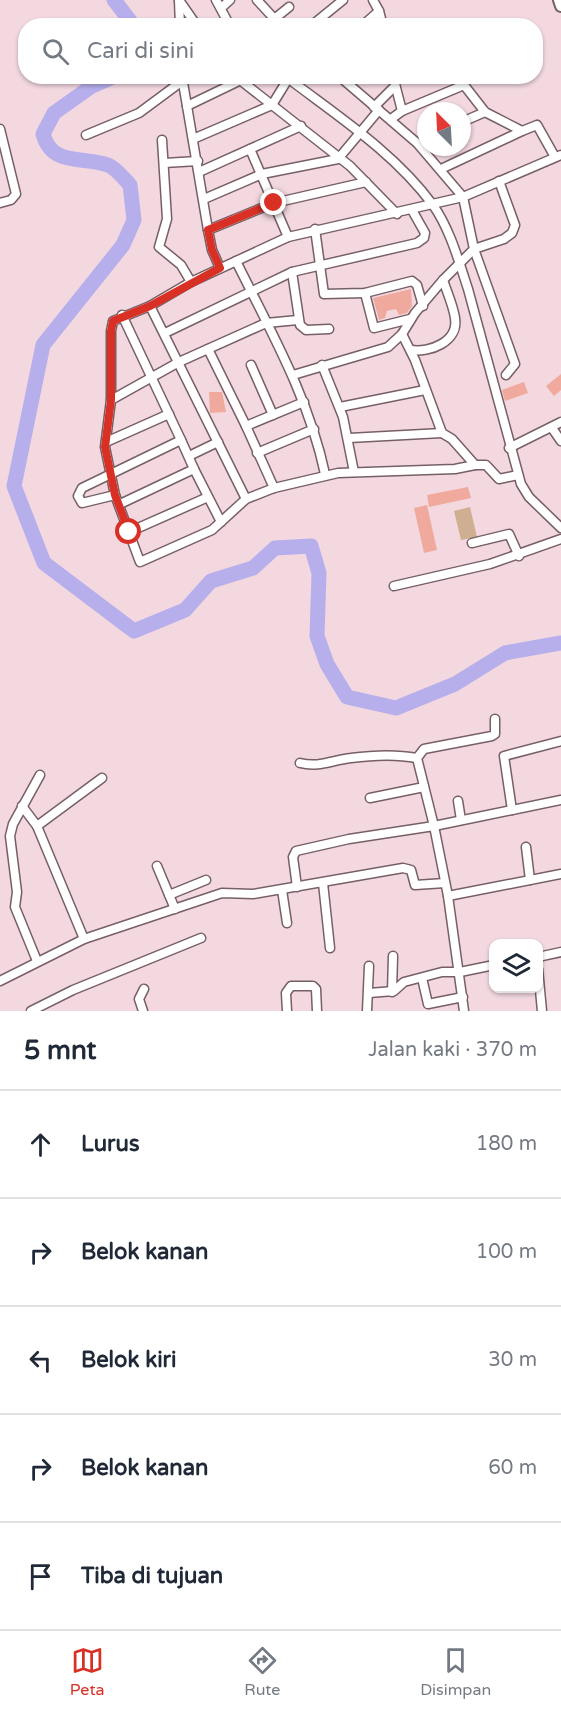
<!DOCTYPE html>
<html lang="id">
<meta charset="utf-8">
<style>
:root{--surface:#fff;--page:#f6f6f7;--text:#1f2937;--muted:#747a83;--line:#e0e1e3;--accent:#d93025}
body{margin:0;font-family:"Varela Round",sans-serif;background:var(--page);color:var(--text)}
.controls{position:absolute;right:18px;bottom:18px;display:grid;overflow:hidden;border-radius:12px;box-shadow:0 2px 4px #0004}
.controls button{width:54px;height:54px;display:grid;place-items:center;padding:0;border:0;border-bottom:2px solid var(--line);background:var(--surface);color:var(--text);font:30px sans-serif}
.compass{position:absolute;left:417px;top:102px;width:54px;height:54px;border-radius:50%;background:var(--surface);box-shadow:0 2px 4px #0004;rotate:336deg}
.stop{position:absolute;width:18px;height:18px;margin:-14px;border:4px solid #d93025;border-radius:50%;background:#fff}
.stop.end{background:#d93025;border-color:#fff;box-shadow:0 2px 6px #0008}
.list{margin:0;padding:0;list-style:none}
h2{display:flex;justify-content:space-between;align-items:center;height:78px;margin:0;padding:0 24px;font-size:26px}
h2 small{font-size:20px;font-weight:400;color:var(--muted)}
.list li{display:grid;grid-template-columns:39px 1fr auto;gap:18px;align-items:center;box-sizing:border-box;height:108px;padding:0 24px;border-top:2px solid var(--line)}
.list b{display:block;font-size:22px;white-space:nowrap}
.list em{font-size:20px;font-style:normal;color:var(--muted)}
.icon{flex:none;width:33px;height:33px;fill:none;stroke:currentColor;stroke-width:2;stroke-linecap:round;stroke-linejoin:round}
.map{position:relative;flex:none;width:561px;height:1011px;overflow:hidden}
.search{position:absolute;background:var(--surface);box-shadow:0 2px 4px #0004;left:18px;right:18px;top:18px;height:66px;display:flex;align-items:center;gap:15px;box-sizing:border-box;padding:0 21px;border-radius:24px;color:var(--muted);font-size:22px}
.sheet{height:618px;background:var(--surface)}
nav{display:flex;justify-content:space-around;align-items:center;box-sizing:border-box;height:84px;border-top:2px solid var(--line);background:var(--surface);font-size:16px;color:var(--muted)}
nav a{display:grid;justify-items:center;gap:3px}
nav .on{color:var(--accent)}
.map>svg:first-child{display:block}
.green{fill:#ceaf92}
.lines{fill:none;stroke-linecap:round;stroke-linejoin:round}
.river{stroke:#b7afeb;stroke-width:15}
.building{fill:#f0aa9d}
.minor-casing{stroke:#775f66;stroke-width:11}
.major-casing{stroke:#775f66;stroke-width:14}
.minor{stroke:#fff;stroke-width:8}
.major{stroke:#fff;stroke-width:10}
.route{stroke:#d93025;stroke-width:8}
</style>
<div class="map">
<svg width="561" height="1011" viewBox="0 0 561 1011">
<rect width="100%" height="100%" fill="#f3d8e0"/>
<!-- green -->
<polygon class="green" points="470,507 477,537 461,540 454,511"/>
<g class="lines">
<!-- river -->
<g class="river">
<polyline points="114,0 134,26"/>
<path d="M115 76 92 86 54 113 43 134C52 167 83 156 108 165 116 168 124 179 130 185L134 220 123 245 43 345 14 486 44 563 134 631 185 610 211 581 253 568 275 548 311 546 319 573 317 636 327 664 347 697 396 708 455 684 505 653 561 643"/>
</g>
</g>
<!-- building -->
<g class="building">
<polygon points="411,289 412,306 407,313 399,315 396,309 387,311 385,318 379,320 373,298"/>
<polygon points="561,374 561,390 554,396 546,386"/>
<polygon points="524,382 528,393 505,401 502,390"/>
<polygon points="209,392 222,392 226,412 210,413"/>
<polygon points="468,487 471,498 429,507 427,495"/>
<polygon points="427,505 437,550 424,553 414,508"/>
</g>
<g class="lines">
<defs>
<g id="minor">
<polyline points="179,0 197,26"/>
<polyline points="179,0 180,26"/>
<polyline points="216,0 230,26"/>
<polyline points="257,0 281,26"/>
<polyline points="373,0 379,11 383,26"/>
<polyline points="221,8 230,0"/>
<polyline points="273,20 289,7"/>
<polyline points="311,26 343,0"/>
<polyline points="362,26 379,11"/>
<polyline points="235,76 350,166 397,214"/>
<path d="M285 76C336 115 394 152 433 205 450 229 459 262 468 289L521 484 529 497 561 528"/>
<polyline points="339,76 417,143 463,197 474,249 515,364 506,375"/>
<polyline points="393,76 402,111"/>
<polyline points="182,77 187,106"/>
<polyline points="374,107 395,86"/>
<polyline points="391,119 402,111 464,85 485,112 522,131 441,169"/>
<polyline points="462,122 485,112"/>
<polyline points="0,129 16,194 11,200 0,203"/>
<polyline points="522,131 537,125 555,157"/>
<polyline points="86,135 139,113 189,76"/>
<polyline points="193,139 272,105 288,79"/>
<polyline points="162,140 167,219 159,247 181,265 191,282"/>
<polyline points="250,149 288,237"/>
<polyline points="164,163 198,161"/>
<polyline points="199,172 301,126"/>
<polyline points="204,199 262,174 338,159 379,110"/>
<polyline points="315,229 324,294 365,293 412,281 417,285 423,306"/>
<polyline points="208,230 187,106 241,80"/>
<path d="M236 261C270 330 309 398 325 474"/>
<polyline points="220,268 212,250 208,230 274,203 366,182"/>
<polyline points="292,272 300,325 306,330 329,329"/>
<polyline points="365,293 374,328 410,319"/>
<polyline points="150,306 246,499"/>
<polyline points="122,315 181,440"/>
<polyline points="165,333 292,272 417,243 424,238 425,233 412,210"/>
<polyline points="402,334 415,360 442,433 452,439 475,465 455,469 338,473 274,488 246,499 212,530 140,562 115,495 105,447 111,400 111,331 113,321 150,306 191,282 288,237 463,197 561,155"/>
<polyline points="208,349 246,426 304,402"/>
<path d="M411 350C429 353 459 342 455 318 453 305 447 292 443 280"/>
<polyline points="251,365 273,415"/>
<polyline points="322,365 343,417 354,472"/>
<polyline points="293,375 388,347 402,334 415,313 443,280 474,249 504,239 512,233 515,225 499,181"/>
<polyline points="111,400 179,362 266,323 298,320"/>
<polyline points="340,407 425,390"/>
<polyline points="246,426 274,488"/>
<polyline points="552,428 561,441"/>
<polyline points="349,438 442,433"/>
<polyline points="106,442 169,414"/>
<polyline points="509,448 561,422"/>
<polyline points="257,453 314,429"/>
<polyline points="189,456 218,442"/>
<polyline points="475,465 486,465 499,479 518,475"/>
<polyline points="194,469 221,522"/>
<polyline points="115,495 82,503 78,496 82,488 181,440 194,469 120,504"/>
<polyline points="129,532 208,497"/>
<polyline points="472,543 509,534 519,556"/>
<polyline points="394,586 490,564 561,539"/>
<polyline points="495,719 495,734 492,736 424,749 417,758 434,826 561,800"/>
<path d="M300 763C319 768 332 760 351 758 373 755 396 754 417 758"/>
<polyline points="370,798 424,787"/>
<polyline points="458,801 461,820"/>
<polyline points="22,806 37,826"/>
<polyline points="512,810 504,756 561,741"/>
<polyline points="526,847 530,880"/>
<polyline points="157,866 175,909"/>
<polyline points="323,883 330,948"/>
<polyline points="297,887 293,857 296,851 349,839 434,826 448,896 464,1011"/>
<polyline points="282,890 287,923"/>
<polyline points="169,895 206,880"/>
<polyline points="448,896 561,874"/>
<polyline points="84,939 37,826 102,778"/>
<polyline points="538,957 561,952"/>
<polyline points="37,961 15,907 17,892 10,836 13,824 40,775"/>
<polyline points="538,969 542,1011"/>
<polyline points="422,978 428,1004 463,997"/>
<polyline points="0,981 84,939 222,893 253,894 403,868 411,870 415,885 445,883"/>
<polyline points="392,992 393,956"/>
<polyline points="369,993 394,991 404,982 442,972 460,972 494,965"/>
<polyline points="31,1011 73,990 201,938"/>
<polyline points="143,1011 139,999 144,989"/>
<polyline points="287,1011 286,993 291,986 313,986 316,989 317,1011"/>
<polyline points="367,1011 369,966"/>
</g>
<polyline id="major" points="559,0 561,6"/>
</defs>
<!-- minor casing -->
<use href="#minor" class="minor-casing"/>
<!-- major casing -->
<use href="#major" class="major-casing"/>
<!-- minor -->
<use href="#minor" class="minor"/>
<!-- major -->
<use href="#major" class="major"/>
</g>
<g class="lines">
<!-- route -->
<polyline class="route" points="129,532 115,495 105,447 111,400 111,331 113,321 150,306 220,268 212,250 208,230 274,203"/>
</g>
</svg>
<div class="controls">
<button><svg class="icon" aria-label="layers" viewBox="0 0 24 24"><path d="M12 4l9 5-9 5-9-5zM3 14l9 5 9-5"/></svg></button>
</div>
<svg class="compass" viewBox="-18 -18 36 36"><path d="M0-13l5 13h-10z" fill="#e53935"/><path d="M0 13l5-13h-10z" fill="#747a83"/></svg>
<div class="stop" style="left:129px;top:532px"></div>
<div class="stop end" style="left:274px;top:203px"></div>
<div class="search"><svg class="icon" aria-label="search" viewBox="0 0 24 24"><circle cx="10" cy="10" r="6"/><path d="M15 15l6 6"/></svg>Cari di sini</div>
</div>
<section class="sheet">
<h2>5 mnt<small>Jalan kaki · 370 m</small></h2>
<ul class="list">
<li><svg class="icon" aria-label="ahead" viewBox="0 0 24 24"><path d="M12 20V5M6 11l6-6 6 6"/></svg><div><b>Lurus</b></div><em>180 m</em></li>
<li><svg class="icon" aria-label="right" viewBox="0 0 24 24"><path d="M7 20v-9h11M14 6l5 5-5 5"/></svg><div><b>Belok kanan</b></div><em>100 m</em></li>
<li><svg class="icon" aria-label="left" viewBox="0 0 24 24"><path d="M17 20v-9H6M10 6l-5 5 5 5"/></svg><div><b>Belok kiri</b></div><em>30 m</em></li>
<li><svg class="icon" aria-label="right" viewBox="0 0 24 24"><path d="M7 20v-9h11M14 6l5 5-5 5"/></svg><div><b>Belok kanan</b></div><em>60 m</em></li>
<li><svg class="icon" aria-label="arrive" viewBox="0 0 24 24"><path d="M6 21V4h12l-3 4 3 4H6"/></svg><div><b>Tiba di tujuan</b></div></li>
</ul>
</section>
<nav>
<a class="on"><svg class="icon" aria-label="map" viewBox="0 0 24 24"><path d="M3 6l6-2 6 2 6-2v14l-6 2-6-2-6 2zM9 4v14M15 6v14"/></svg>Peta</a>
<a><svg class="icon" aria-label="directions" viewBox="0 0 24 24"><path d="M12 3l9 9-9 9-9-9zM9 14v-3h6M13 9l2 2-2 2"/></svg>Rute</a>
<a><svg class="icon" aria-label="saved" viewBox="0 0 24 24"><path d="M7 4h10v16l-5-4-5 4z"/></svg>Disimpan</a>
</nav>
